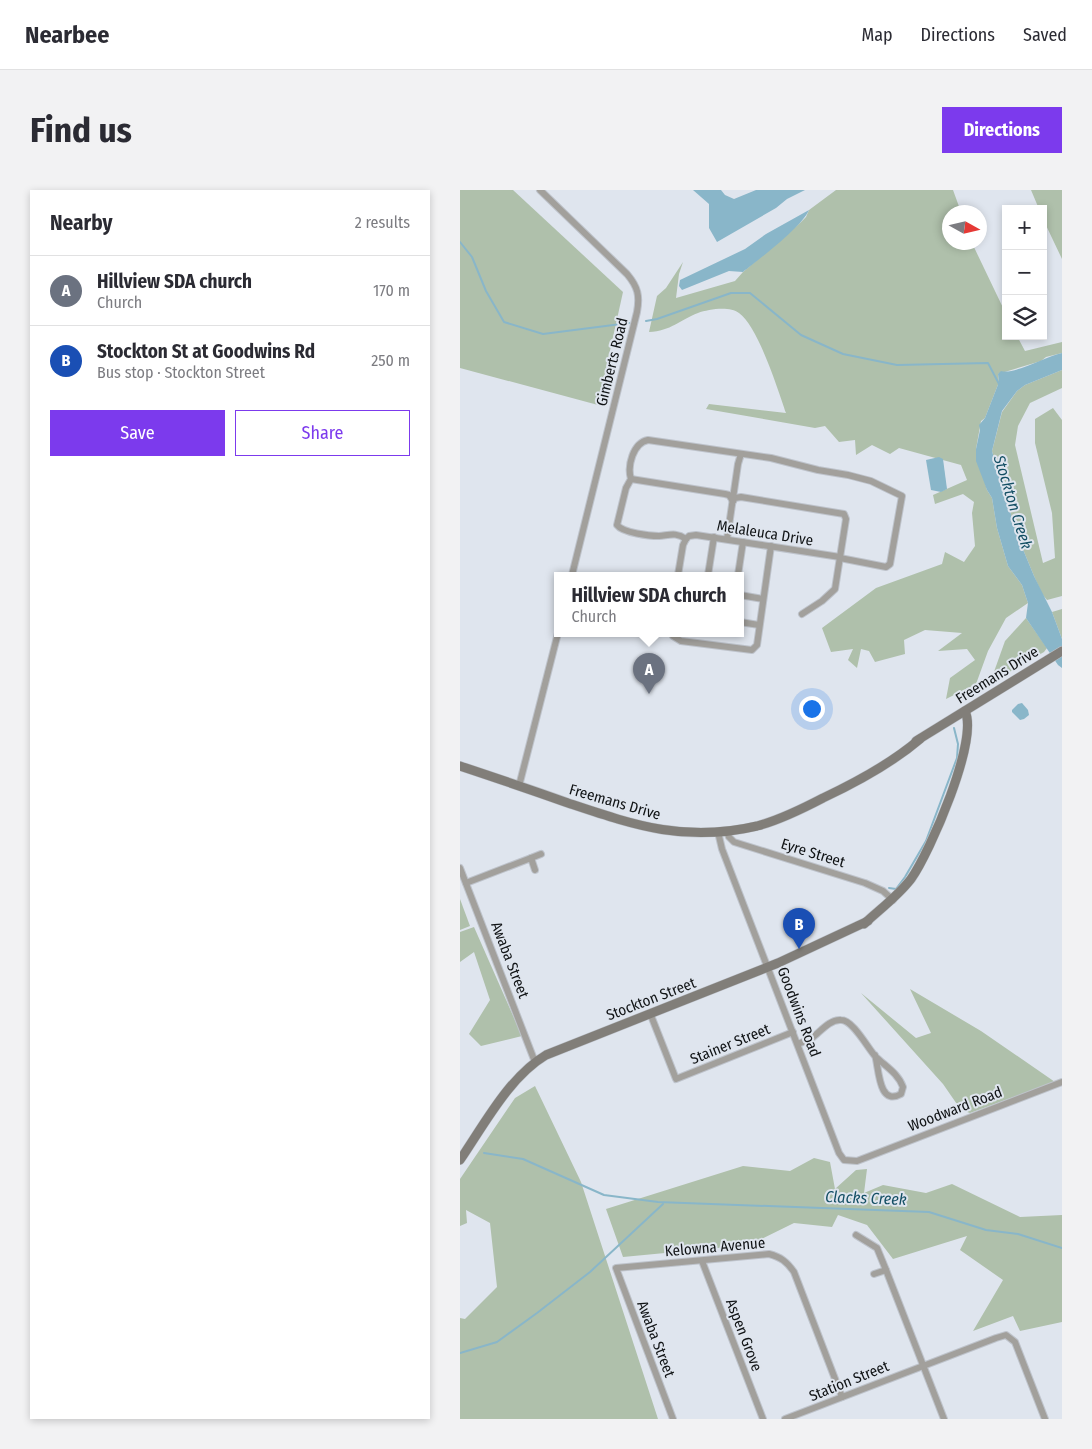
<!DOCTYPE html>
<meta charset="utf-8">
<style>
:root{--surface:#fff;--page:#f2f2f3;--text:#2b2b33;--muted:#7c7c81;--line:#e1e1e2;--accent:#7c3aed}
body{margin:0;font-family:"Fira Sans Condensed",sans-serif;background:var(--page);color:var(--text)}
.controls{position:absolute;right:15px;top:15px;display:grid;overflow:hidden;border-radius:0px;box-shadow:0 2px 8px #0003}
.controls button{width:45px;height:45px;display:grid;place-items:center;padding:0;border:0;border-bottom:1px solid var(--line);background:var(--surface);color:var(--text);font:25px sans-serif}
.compass{position:absolute;left:482px;top:15px;width:45px;height:45px;border-radius:50%;background:var(--surface);box-shadow:0 2px 8px #0003;rotate:98deg}
.you{position:absolute;left:351px;top:518px;width:18px;height:18px;margin:-12px;border:4px solid #fff;border-radius:50%;background:#1a73e8;box-shadow:0 0 0 8px #1a73e833}
.badge{display:grid;place-items:center;width:32px;height:32px;border-radius:50%;background:var(--accent);color:#fff;font-size:16px;font-weight:700}
.pin{position:absolute;translate:-50% -41px;filter:drop-shadow(0 1px 2px #0008)}
.pin::after{content:'';position:absolute;top:26px;width:18px;height:15px;background:inherit;clip-path:polygon(0 0,100% 0,50% 100%)}
.popup{position:absolute;left:94px;top:382px;width:190px;height:65px;box-sizing:border-box;display:grid;place-content:center;border-radius:0px;background:var(--surface);filter:drop-shadow(0 1px 4px #0005);font-size:16px;white-space:nowrap;color:var(--muted)}
.popup b{font-size:19px;color:var(--text)}
.popup::after{content:'';position:absolute;left:50%;top:100%;margin-left:-10px;border:10px solid transparent;border-top-color:var(--surface)}
.list{margin:0;padding:0;list-style:none}
h2{display:flex;justify-content:space-between;align-items:center;height:65px;margin:0;padding:0 20px;font-size:21px}
h2 small{font-size:16px;font-weight:400;color:var(--muted)}
.list li{display:grid;grid-template-columns:32px 1fr auto;gap:15px;align-items:center;box-sizing:border-box;height:70px;padding:0 20px;border-top:1px solid var(--line)}
.list b{display:block;font-size:19px;white-space:nowrap}
.list p{margin:0;font-size:16px;white-space:nowrap;color:var(--muted)}
.list em{font-size:16px;font-style:normal;color:var(--muted)}
.actions{display:flex;gap:10px;padding:15px 20px}
.actions a{flex:1;padding:11px 0;border:1px solid var(--accent);border-radius:0px;text-align:center;font-size:18px;color:var(--accent)}
.actions .main{background:var(--accent);color:#fff}
.icon{flex:none;width:28px;height:28px;fill:none;stroke:currentColor;stroke-width:2;stroke-linecap:round;stroke-linejoin:round}
.map{position:relative;flex:none;width:602px;height:1229px;overflow:hidden;border-radius:0px}
header{display:flex;align-items:center;gap:30px;box-sizing:border-box;height:70px;padding:0 25px;background:var(--surface);border-bottom:1px solid var(--line)}
header strong{font-size:24px}
nav{display:flex;gap:28px;margin-inline-start:auto;font-size:18px}
.intro{display:flex;align-items:center;justify-content:space-between;box-sizing:border-box;height:120px;padding:0 30px}
h1{margin:0;font-size:35px}
.button{padding:12px 22px;border-radius:0px;background:var(--accent);color:#fff;font-size:18px;font-weight:700}
main{display:flex;gap:30px;padding:0 30px}
aside{flex:1;background:var(--surface);border-radius:0px;box-shadow:0 2px 8px #0003}
.map>svg:first-child{display:block}
.green{fill:#afc0ab}
.water{fill:#89b6c9}
.lines{fill:none;stroke-linecap:round;stroke-linejoin:round}
.stream{stroke:#89b6c9;stroke-width:2}
.street-casing{stroke:#bec3cb;stroke-width:8}
.secondary-casing{stroke:#bec3cb;stroke-width:10}
.street{stroke:#a2a09c;stroke-width:6}
.secondary{stroke:#817e79;stroke-width:9}
.labels{text-anchor:middle;dominant-baseline:central;stroke-width:4;stroke-linejoin:round;paint-order:stroke}
.street-label{font-size:15px;fill:#101315;stroke:#dfe5ee}
.water-label{font-size:16px;font-style:italic;fill:#144f64;stroke:#dfe5ee}
</style>
<header>
<strong>Nearbee</strong>
<nav><a>Map</a><a>Directions</a><a>Saved</a></nav>
</header>
<div class="intro"><h1>Find us</h1><a class="button">Directions</a></div>
<main>
<aside>
<h2>Nearby<small>2 results</small></h2>
<ul class="list">
<li><span class="badge" style="background:#6b7280">A</span><div><b>Hillview SDA church</b><p>Church</p></div><em>170 m</em></li>
<li><span class="badge" style="background:#1a4fb4">B</span><div><b>Stockton St at Goodwins Rd</b><p>Bus stop · Stockton Street</p></div><em>250 m</em></li>
</ul>
<div class="actions"><a class="main">Save</a><a>Share</a></div>
</aside>
<div class="map">
<svg width="602" height="1229" viewBox="0 0 602 1229">
<rect width="100%" height="100%" fill="#dfe5ee"/>
<!-- green -->
<g class="green">
<polygon points="0,0 53,0 163,102 138,215 0,178"/>
<path d="M376 0H493L501 22H490V52L512 53 546 124V146H557L565 161 602 152V163L586 167 581 171 538 184 539 192 525 228 521 231 516 259 527 300 532 308 537 338 548 376 562 395 568 413 546 428 528 461 516 494 486 509 490 488 515 470 507 459 478 461 502 443 465 440 444 450 445 464 415 472 409 461 401 459 397 478 388 470 393 459 371 462 362 438 416 398 482 374 485 362 504 372 515 356 512 323 514 312 503 304 475 314 473 305 507 290 501 275 439 258 430 264 412 255 396 265 395 250 379 252 365 236 355 238 246 219 249 214 326 223C318 200 298 136 279 123 270 116 249 119 238 123 220 130 211 141 189 142L197 106 206 98 223 72 219 84 216 108 275 91 283 82 340 33 346 27 349 20Z"/>
<polygon points="571,0 602,0 602,69 583,29 583,19 579,19"/>
<polygon points="602,180 602,198 570,213 558,236 555,255 583,373 595,368 592,323 575,253 575,229 593,218 602,230 602,406 587,410 582,404 574,386 555,340 543,294 538,283 532,261 542,222 557,201 565,195"/>
<polygon points="602,419 602,449 592,422"/>
<polygon points="566,428 587,458 584,462 530,493 545,451"/>
<polygon points="0,709 10,736 0,740"/>
<polygon points="14,737 62,846 21,856 9,844 30,810 14,762 0,772 0,742"/>
<polygon points="450,799 521,841 595,892 510,923 501,920 483,894 401,803 456,848 471,843"/>
<polygon points="75,896 121,992 198,1229 0,1229 0,1128 5,1129 37,1097 30,1033 6,1020 7,1033 0,1036 0,989 55,908"/>
<polygon points="354,968 370,972 375,999 396,980 407,979 404,1003 423,995 466,1003 492,994 560,1027 602,1025 602,1132 560,1141 553,1126 513,1141 543,1090 500,1060 507,1046 433,1069 407,1035 378,1025 372,1037 334,1033 289,1055 163,1067 146,1019 283,976 330,981"/>
</g>
<!-- water -->
<g class="water">
<polygon points="233,0 261,0 265,5 274,9 296,0 345,0 327,9 316,18 257,52 249,38 249,14"/>
<path d="M349 20C342 37 298 70 283 82L269 81 222 100 219 96 220 90 285 59 306 44Z"/>
<path d="M602 163V180L565 195 557 201 542 221 532 261 538 283 543 294 555 340 574 386 592 422 602 449V478L598 475 566 428 568 413 562 395 548 376 537 338 532 308 527 300 516 271V259L520 240 519 235 525 228 539 192 538 184 541 181C555 185 586 166 602 163Z"/>
<polygon points="479,267 483,269 487,299 481,302 471,300 466,270"/>
<polygon points="562,513 568,520 569,525 564,529 560,530 552,522 552,520 558,514"/>
</g>
<g class="lines">
<!-- stream -->
<g class="stream">
<polyline points="0,52 12,67 26,101 44,132 83,144 169,133"/>
<polyline points="186,131 197,129 271,103 290,103 341,145 383,164 437,175 528,173 539,194"/>
<polyline points="429,698 436,699 445,687 466,651 497,568 498,554 494,538"/>
<polyline points="24,963 63,969 144,1005 198,1012 469,1022 526,1040 558,1044 602,1058"/>
<polyline points="0,1163 37,1152 77,1123 130,1082 203,1014"/>
</g>
<defs>
<g id="street">
<path d="M80 0 167 84C178 97 180 106 177 122L112 385"/>
<polyline points="171,289 265,304 269,305 273,311"/>
<polyline points="273,311 275,308 281,307 384,324 386,329 375,399 362,411 342,424"/>
<path d="M226 349C216 342 210 345 199 346 190 346 163 343 157 335L166 298 171 289C167 276 173 253 188 250L311 268 358 280 388 285 411 291 442 306 430 374 426 377 380 368"/>
<polyline points="226,349 229,346 236,345 380,367"/>
<polyline points="267,349 278,274 281,264"/>
<polyline points="218,385 223,355 226,349"/>
<polyline points="248,385 254,347"/>
<polyline points="278,385 283,352"/>
<polyline points="280,405 303,409"/>
<polyline points="280,432 299,435"/>
<polyline points="211,443 213,446 221,451 292,460 297,455 311,356"/>
<polyline points="59,596 98,443"/>
<polyline points="267,641 269,647 274,652 405,693 423,701 433,710"/>
<polyline points="258,642 262,659 379,963 384,970 397,971 602,892"/>
<polyline points="71,668 81,664"/>
<polyline points="0,678 75,872"/>
<polyline points="6,693 71,668 75,680"/>
<polyline points="190,823 216,889 333,842"/>
<path d="M338 854C342 852 348 851 352 848 360 842 370 829 381 830 393 830 407 857 415 866 425 876 438 883 443 897L441 904C418 917 419 877 415 865"/>
<polyline points="396,1045 417,1058 426,1080"/>
<polyline points="242,1071 303,1229"/>
<polyline points="414,1084 426,1080 484,1229"/>
<path d="M213 1229 156 1078 309 1064C321 1067 327 1072 334 1082L382 1207"/>
<polyline points="325,1229 536,1148 546,1145 555,1152 585,1229"/>
</g>
<g id="secondary">
<polyline points="456,551 602,461"/>
<path d="M0 576C36 588 72 600 108 613 174 635 225 653 297 636 320 630 342 619 363 608 397 592 432 573 460 549"/>
<path d="M404 734C420 719 437 707 451 689 470 662 519 550 505 521"/>
<path d="M0 970C24 935 49 887 86 865L318 773 408 731"/>
</g>
</defs>
<!-- street casing -->
<use href="#street" class="street-casing"/>
<!-- secondary casing -->
<use href="#secondary" class="secondary-casing"/>
<!-- street -->
<use href="#street" class="street"/>
<!-- secondary -->
<use href="#secondary" class="secondary"/>
</g>
<g class="labels">
<!-- street labels -->
<g class="street-label">
<text transform="translate(152 172) rotate(-76)">Gimberts Road</text>
<text transform="translate(305 343) rotate(9)">Melaleuca Drive</text>
<text transform="translate(537 485) rotate(-32)">Freemans Drive</text>
<text transform="translate(155 612) rotate(16)">Freemans Drive</text>
<text transform="translate(353 663) rotate(17)">Eyre Street</text>
<text transform="translate(50 770) rotate(69)">Awaba Street</text>
<text transform="translate(191 809) rotate(-21)">Stockton Street</text>
<text transform="translate(339 822) rotate(69)">Goodwins Road</text>
<text transform="translate(270 854) rotate(-22)">Stainer Street</text>
<text transform="translate(495 919) rotate(-21)">Woodward Road</text>
<text transform="translate(255 1057) rotate(-5)">Kelowna Avenue</text>
<text transform="translate(284 1145) rotate(69)">Aspen Grove</text>
<text transform="translate(196 1149) rotate(69)">Awaba Street</text>
<text transform="translate(389 1191) rotate(-22)">Station Street</text>
</g>
<!-- water labels -->
<g class="water-label">
<text transform="translate(553 312) rotate(73)">Stockton Creek</text>
<text transform="translate(406 1008) rotate(2)">Clacks Creek</text>
</g>
</g>
</svg>
<div class="controls">
<button>+</button>
<button>−</button>
<button><svg class="icon" aria-label="layers" viewBox="0 0 24 24"><path d="M12 4l9 5-9 5-9-5zM3 14l9 5 9-5"/></svg></button>
</div>
<svg class="compass" viewBox="-18 -18 36 36"><path d="M0-13l5 13h-10z" fill="#e53935"/><path d="M0 13l5-13h-10z" fill="#7c7c81"/></svg>
<div class="you"></div>
<div class="pin badge" style="left:189px;top:504px;background:#6b7280">A</div>
<div class="popup"><b>Hillview SDA church</b>Church</div>
<div class="pin badge" style="left:339px;top:759px;background:#1a4fb4">B</div>
</div>
</main>
